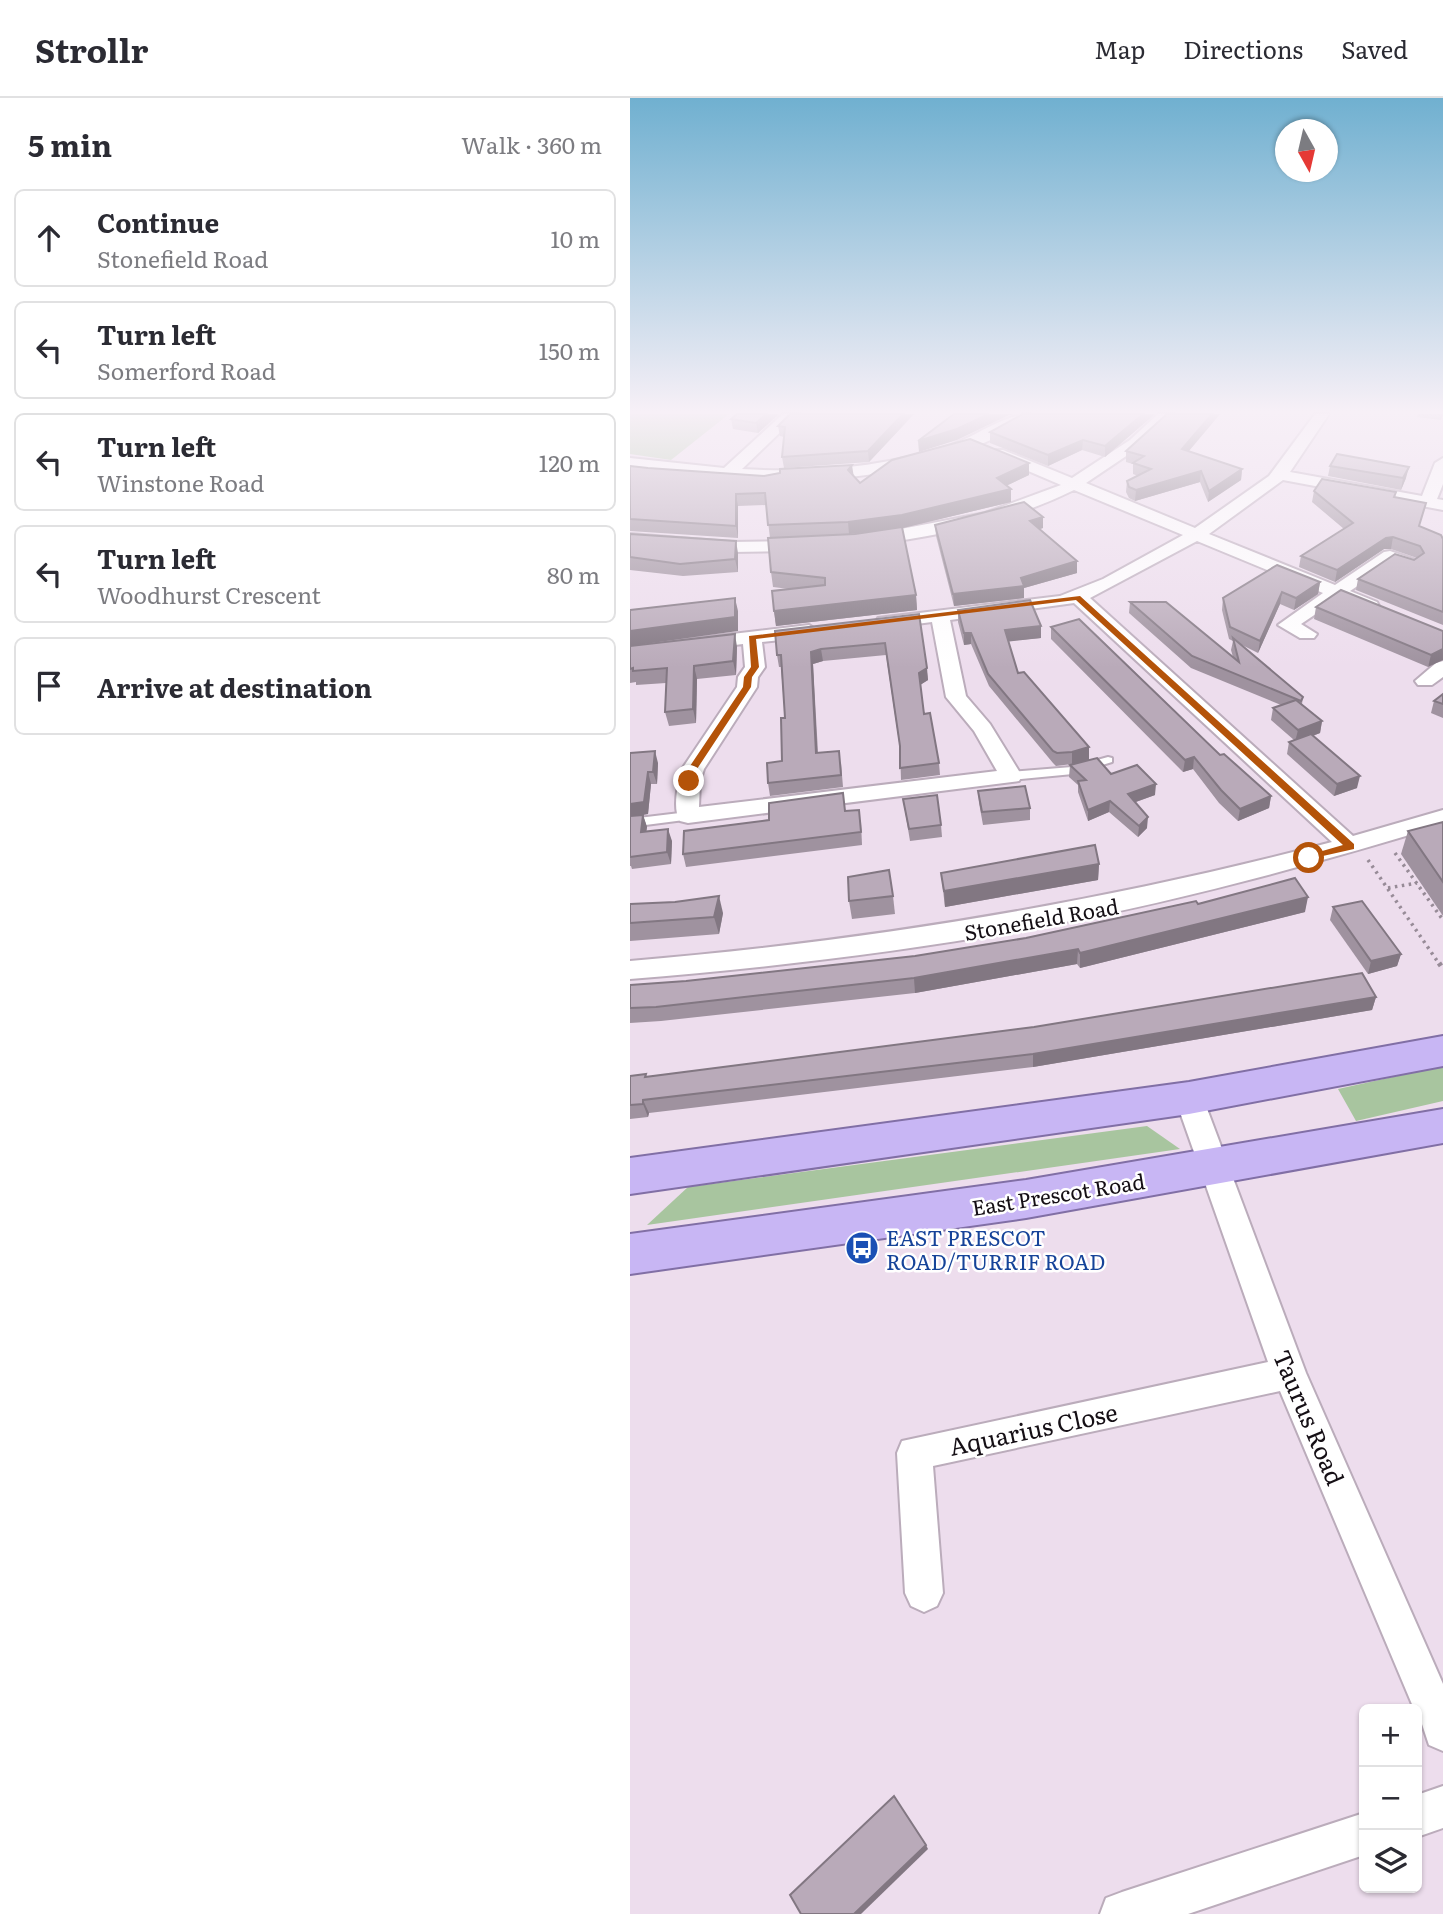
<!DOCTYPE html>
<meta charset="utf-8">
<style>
:root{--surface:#fff;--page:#f7f7f7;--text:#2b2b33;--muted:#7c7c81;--line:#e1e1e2}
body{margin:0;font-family:Literata,serif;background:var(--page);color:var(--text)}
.controls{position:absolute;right:21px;bottom:21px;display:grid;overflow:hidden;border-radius:10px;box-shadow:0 2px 5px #0004}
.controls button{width:63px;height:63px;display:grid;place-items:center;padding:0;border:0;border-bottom:2px solid var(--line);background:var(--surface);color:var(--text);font:35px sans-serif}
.compass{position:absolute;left:645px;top:21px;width:63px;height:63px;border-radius:50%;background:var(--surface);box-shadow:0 2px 5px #0004;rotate:172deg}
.stop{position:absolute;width:21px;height:21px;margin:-16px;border:5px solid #b45309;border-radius:50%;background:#fff}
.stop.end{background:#b45309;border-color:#fff;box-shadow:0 2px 7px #0008}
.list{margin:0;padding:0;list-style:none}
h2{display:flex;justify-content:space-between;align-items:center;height:91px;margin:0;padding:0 28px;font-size:30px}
h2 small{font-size:23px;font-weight:400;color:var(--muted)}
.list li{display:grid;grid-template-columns:46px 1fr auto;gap:21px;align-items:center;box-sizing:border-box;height:98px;margin:0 14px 14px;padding:0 14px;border:2px solid var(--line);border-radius:10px}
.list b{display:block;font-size:26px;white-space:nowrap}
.list p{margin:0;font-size:23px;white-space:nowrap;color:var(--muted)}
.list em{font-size:23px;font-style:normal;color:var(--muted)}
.icon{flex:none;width:38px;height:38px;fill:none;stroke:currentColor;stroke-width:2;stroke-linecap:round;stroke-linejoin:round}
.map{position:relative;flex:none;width:813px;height:1816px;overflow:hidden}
header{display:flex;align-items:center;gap:42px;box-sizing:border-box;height:98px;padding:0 35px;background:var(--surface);border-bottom:2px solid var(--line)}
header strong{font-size:33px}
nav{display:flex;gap:38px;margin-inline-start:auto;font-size:24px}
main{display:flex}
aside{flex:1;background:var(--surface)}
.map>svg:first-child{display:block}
.green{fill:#a8c59f}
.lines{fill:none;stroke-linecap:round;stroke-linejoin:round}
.service-casing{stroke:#bbacbb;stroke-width:4}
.minor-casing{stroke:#bbacbb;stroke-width:4}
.trunk-casing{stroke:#816fa5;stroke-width:4}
.path-far1{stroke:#978b97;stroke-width:3.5;stroke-dasharray:2.5 4.5;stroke-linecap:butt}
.path{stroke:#978b97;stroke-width:5;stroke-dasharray:3.5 6;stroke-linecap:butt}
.service{fill:#fff;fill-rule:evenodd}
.minor{fill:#fff;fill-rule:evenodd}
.trunk{fill:#c8b6f4;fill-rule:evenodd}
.wall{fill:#9f929f}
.shaded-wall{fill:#827782}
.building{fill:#b9aab9;stroke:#827782;stroke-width:2}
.route{fill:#b45309}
.labels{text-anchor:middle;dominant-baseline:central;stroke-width:5;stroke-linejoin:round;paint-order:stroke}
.street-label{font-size:21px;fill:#150f15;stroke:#fff}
.transit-label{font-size:21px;fill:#164399;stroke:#fff;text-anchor:start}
.near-street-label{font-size:24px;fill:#150f15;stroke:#fff}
</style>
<header>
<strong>Strollr</strong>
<nav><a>Map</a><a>Directions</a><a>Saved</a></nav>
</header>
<main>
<aside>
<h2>5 min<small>Walk · 360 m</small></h2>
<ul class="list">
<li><svg class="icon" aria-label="ahead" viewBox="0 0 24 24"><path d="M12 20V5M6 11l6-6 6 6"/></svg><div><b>Continue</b><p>Stonefield Road</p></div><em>10 m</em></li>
<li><svg class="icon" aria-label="left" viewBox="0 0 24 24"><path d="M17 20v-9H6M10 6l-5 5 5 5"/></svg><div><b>Turn left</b><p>Somerford Road</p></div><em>150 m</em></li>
<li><svg class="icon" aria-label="left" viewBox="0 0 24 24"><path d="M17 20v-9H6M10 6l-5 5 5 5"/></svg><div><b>Turn left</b><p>Winstone Road</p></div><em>120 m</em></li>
<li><svg class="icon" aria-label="left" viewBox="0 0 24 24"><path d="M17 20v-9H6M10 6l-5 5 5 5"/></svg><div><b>Turn left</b><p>Woodhurst Crescent</p></div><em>80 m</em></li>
<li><svg class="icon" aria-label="arrive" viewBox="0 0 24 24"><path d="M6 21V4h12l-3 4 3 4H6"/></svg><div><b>Arrive at destination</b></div></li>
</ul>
</aside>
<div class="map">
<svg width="813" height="1816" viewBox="0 0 813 1816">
<rect width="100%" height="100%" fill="#eddded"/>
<!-- green -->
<g class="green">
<polygon points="0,316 99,316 41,362 0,356"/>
<polygon points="813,968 813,1003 726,1023 708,991"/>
<polygon points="517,1028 550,1051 17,1127 58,1089"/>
</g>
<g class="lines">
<defs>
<g id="service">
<polygon points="478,659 482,660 482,664 443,676 381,682 375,678 381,674 442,669"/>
<polygon points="58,714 62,715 64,718 62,721 0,729 0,721"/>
</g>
<g id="minor">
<path d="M153 316H169L112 371C181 375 252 370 318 348 346 339 373 316 401 316 390 329 372 337 356 344 246 395 117 384 0 370V360L94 370Z"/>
<path d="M528 316H544L511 348 456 385 565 430 639 378 685 316H699L660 374 792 398 805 365 813 360V386L807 401 813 402V412L653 382 579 436 705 487 754 454 760 453 786 462 789 466 780 471 762 465 720 493 747 504 749 508 747 512H733L708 501 671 526 687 536 684 540H670L648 527 693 495 567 443 460 500 723 738 813 712V727C680 767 546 804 409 829 273 854 137 870 0 881V863C238 843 471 805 702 744L444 505 320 522 336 598 360 626 392 678 389 683 58 725 50 723C42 711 48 685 52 671L107 589 108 579 115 569 113 546 0 560V548L179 527 188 533 179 539 132 544 135 569 128 579 127 589 74 671 70 683 69 709 367 673 344 633 316 599 302 524 255 530 248 528 246 524 248 520 430 498 473 481 553 437 444 392C379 424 310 438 239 447L230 442 239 437 355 415 431 387 363 358V352H373L442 380 500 342Z"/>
<polygon points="0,436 101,444 173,443 182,448 173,453 101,454 0,446"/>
<polygon points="813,563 813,579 802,587 788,587 785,583 806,565"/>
<polygon points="559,989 569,992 573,1000 676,1275 813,1586 813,1653 799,1647 787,1611 784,1611 650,1293 303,1368 313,1495 307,1508 294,1514 281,1508 275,1495 267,1355 272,1343 638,1264 545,1000 549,992"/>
<polygon points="813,1688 813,1730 787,1739 787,1697"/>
<polygon points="734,1715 734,1757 558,1816 470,1816 476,1800 492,1794"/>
</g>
<g id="trunk">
<polygon points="813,938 813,968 559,1016 0,1096 0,1060 559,984"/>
<polygon points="813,1011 813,1045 396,1120 0,1176 0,1136 396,1082"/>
</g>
</defs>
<!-- service casing -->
<use href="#service" class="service-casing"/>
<!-- minor casing -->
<use href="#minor" class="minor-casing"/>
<!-- trunk casing -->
<use href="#trunk" class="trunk-casing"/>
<!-- path-far1 -->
<g class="path-far1">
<polyline points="765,755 813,822"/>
<polyline points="738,762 810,867"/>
<polyline points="758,790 787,785"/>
</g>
<!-- path -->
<polyline class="path" points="809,865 813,871"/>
<!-- service -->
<use href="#service" class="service"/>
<!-- minor -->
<use href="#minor" class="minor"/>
<!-- trunk -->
<use href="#trunk" class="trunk"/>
</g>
<!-- wall -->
<g class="wall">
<polygon points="107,316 149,316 128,335 103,331 101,321"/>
<polygon points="284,316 239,364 154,370 152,359 154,339 150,338 148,328"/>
<polygon points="525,316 475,359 452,352 418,368 360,345 360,334"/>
<polygon points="537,316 590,316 559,353 612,371 611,382 578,404 570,384 505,403 499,400 496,394 497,383 508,378 503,376 503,366 496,364 496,353"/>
<polygon points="788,316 813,316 811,322 787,319"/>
<polygon points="399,365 399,377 376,388 381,404 272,430 286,497 287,512 146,528 144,513 159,491 143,489 141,474 140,440 136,407 108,408 108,440 0,433 0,368 18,370 134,378 223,378 230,385"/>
<polygon points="700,368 776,380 771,392 698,378"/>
<polygon points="684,393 766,394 765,399 790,429 813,441 813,527 726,492 728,481 784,462 787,460 761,451 754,451 705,484 669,469 671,458 714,431 682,404"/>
<polygon points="413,419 413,430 410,431 447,463 447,475 394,490 394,500 324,508 306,438 305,427"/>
<polygon points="0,436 108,455 108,474 53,478 0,472"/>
<polygon points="690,484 688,496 664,512 650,506 628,555 612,547 673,599 672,606 692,623 690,635 683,638 727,690 704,698 657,656 659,644 664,642 641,622 643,610 651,607 561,570 499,515 500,504 603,559 601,552 603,543 599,541 592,512 593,500"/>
<polygon points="686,509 813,533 798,569 684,521"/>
<polygon points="328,512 411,528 411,540 378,543 388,575 459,662 442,666 426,668 423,665 359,588 341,546 334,547 328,524"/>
<polygon points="289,516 298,582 290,587 294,616 309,665 310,677 271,682 270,651 256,557 193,563 183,566 188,654 211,665 213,689 140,698 138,685 152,663 155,620 151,569 149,569 147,557"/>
<polygon points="421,529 590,657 641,698 639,710 608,723 589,705 563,671 553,674 421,541"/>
<polygon points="0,548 107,549 106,577 67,581 66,625 39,628 35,614 36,585 6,587 6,584 0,585"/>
<polygon points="813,596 813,620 801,615 804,603"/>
<polygon points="0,655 28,665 27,686 21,686 18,716 10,717 13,717 17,729 16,733 42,743 41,766 2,771 1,768 0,768"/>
<polygon points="440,667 481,676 525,697 506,704 517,730 508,739 479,714 458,723 448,694 448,687 439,679"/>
<polygon points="348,693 400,710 400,722 353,727 349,705"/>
<polygon points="273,701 311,727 312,739 280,743"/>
<polygon points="215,713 231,724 232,747 56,769 53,756"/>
<polygon points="813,724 813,818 771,756 778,733"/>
<polygon points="469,766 468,782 315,809 311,775"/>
<polygon points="263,798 265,816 222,821 219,803"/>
<polygon points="0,806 93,815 89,836 0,843"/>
<polygon points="568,806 675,814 450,870 447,866 285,895 31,923 0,925 0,887 56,883 285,858 396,840"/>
<polygon points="703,809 771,856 767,868 738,876 700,822"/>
<polygon points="746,899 742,912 403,969 19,1015 18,1019 0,1021 0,978 16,976 16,979"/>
</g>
<!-- shaded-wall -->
<g class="shaded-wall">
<polygon points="136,316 149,316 128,335 126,325"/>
<polygon points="273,316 284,316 239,364 238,353"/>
<polygon points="359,316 386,316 379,317 327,342 289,354 288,343"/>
<polygon points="513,316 525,316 475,359 475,348"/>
<polygon points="582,316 590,316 551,362 552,351"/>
<polygon points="453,342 452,352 418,368 418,357"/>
<polygon points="399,365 399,377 367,392 367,380"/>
<polygon points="222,367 224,380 218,372"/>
<polygon points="779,369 776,380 771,392 773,380"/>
<polygon points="612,371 611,382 578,404 579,393"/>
<polygon points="571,373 570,384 505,403 506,392"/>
<polygon points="381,391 381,404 273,430 219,436 218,424"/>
<polygon points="106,396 108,408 108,440 106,428"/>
<polygon points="413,419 413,430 400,434 400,423"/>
<polygon points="763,439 761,451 754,451 705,484 707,472 756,440"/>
<polygon points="106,443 108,455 108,474 105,461"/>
<polygon points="447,463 447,475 394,490 394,500 324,508 323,496 391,480"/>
<polygon points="690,484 688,496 664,512 666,500"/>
<polygon points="652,494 650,506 628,555 630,543"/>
<polygon points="286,497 287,512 146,528 144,513"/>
<polygon points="105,500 108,513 108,533 0,548 0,533"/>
<polygon points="411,528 411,540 375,544 375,532"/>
<polygon points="334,535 341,535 341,546 334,547"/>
<polygon points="105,536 107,549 106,577 103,563"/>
<polygon points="191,551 193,563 183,566 188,667 186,655 181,554"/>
<polygon points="813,551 813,562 798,569 801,557"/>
<polygon points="64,568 67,581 66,625 63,611"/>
<polygon points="297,570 298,582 290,587 289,575"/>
<polygon points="692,623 690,635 665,644 668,632"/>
<polygon points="459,649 459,662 442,666 442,654"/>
<polygon points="25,653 28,665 27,686 23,674"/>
<polygon points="564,659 563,671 553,674 555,662"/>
<polygon points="18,674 21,686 18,716 0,719 0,706"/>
<polygon points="730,678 727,690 704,698 707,686"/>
<polygon points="526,686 525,697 497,707 498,696"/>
<polygon points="641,698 639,710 608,723 610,711"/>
<polygon points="480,703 479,714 458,723 458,712"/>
<polygon points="13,717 17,729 15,746 11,734"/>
<polygon points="518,719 517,730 508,739 509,728"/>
<polygon points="38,731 42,743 41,766 37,754"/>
<polygon points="469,766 468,782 315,809 314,793"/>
<polygon points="89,798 93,815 89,836 84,819"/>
<polygon points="678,799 675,814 450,870 450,855"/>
<polygon points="448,851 447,866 285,895 284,880"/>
<polygon points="771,856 767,868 738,876 741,863"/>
<polygon points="746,899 742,912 403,969 403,956"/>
<polygon points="13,1002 19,1015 18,1019 13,1006"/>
<polygon points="296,1747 298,1751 231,1816 224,1816"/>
</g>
<!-- building -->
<g class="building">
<polygon points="107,316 136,316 126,325 101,321"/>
<polygon points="160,316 273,316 238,353 152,359 155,329 148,328"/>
<polygon points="324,316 359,316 327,331 288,343"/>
<polygon points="393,316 513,316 475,348 453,342 418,357 360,334"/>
<polygon points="537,316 582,316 552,351 612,371 579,393 571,373 506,392 499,389 497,383 521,371 503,365 514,358 496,353"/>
<polygon points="340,341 399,365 367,380 381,391 272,417 218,424 138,427 135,395 106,396 106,428 0,421 0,368 18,370 134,378 150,375 150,371 222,367 218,372 230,385 262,362"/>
<polygon points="707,356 779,369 773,380 700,368"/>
<polygon points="692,381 766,394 764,399 796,405 789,428 811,437 813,441 813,514 728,481 765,456 784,462 794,455 790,448 763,439 756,440 707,472 671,458 723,425 684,393"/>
<polygon points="394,404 413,419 400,423 447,463 391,480 394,488 323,496 305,427"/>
<polygon points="272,429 286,497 144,513 142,493 195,487 195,480 141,474 138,440 225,436"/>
<polygon points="0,436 106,443 105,461 50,466 0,459"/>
<polygon points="647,467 690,484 666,500 652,494 630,543 600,529 593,500"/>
<polygon points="711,492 813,533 813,551 801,557 686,509"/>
<polygon points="105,500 105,519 0,533 0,512"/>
<polygon points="400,502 411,528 375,532 388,575 394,574 459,649 442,654 427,655 423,653 358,576 341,535 334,535 328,512"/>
<polygon points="500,504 536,504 609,564 603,540 673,599 671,603 562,558"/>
<polygon points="289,516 297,570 289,575 294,616 300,615 309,665 270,670 270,648 255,545 191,551 181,554 186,655 209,653 211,677 138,685 137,665 152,663 151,620 155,620 151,557 147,557 145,533"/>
<polygon points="449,521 590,657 594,656 641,698 610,711 591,692 564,659 555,662 421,529"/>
<polygon points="105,536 103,563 64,568 63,611 35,614 37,570 3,573 3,570 0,571 0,548"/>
<polygon points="813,596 813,606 804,603"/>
<polygon points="666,602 692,623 668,632 643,610"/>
<polygon points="681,636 730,678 707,686 659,644"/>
<polygon points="25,653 23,674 18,674 14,704 0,706 0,655"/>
<polygon points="467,660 481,676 507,667 526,686 498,696 518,719 509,728 480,703 458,712 448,683 456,682 440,667"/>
<polygon points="395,688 400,710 352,714 348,693"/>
<polygon points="213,695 215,713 229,712 231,734 53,756 54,733 139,722 139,705"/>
<polygon points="307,697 311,727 279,731 273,701"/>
<polygon points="13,717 11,734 38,731 37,754 0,759 0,718"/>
<polygon points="813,724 813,784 778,733"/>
<polygon points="465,747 469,766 314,793 311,775"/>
<polygon points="259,772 263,798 219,803 218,779"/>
<polygon points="665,780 678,799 450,855 448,851 284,880 26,909 0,910 0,887 56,883 285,858 396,840 566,803 568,806"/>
<polygon points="89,798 84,819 0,825 0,806 45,804"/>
<polygon points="732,803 771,856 741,863 703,809"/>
<polygon points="732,875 746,899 403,956 13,1002 13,1006 0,1007 0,978 16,976 15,979 404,929"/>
<polygon points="264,1698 296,1747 224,1816 171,1816 160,1797"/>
</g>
<!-- sky -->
<linearGradient id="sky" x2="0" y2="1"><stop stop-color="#70b0d0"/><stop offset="0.55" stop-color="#f7f0f7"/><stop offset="1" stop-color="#f7f0f7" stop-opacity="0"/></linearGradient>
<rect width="813" height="570" fill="url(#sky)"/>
<!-- route -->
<polygon class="route" points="450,498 724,746 724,751 675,762 675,758 713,747 446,502 126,541 129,569 122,579 121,589 67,671 62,685 54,683 58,671 113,589 114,579 121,569 119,538"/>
<!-- icons -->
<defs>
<symbol id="bus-disc" viewBox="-11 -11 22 22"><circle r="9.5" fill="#1a4fb4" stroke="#fff"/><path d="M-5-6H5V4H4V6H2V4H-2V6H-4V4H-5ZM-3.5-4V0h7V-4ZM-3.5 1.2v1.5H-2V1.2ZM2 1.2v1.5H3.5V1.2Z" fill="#fff"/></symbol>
</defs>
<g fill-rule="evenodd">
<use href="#bus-disc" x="213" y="1131" width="38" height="38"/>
</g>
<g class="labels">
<!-- street labels -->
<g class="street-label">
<text transform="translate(411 820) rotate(-10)">Stonefield Road</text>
<text transform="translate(428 1095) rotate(-9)">East Prescot Road</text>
</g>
<!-- transit labels -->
<g class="transit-label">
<text x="256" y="1138">EAST PRESCOT<tspan x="256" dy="24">ROAD/TURRIF ROAD</tspan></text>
</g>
<!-- near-street labels -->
<g class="near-street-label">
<text transform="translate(680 1319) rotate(67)">Taurus Road</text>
<text transform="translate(403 1330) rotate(-12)">Aquarius Close</text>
</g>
</g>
</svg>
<div class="controls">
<button>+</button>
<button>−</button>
<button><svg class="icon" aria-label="layers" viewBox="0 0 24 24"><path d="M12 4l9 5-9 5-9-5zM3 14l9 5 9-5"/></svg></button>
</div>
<svg class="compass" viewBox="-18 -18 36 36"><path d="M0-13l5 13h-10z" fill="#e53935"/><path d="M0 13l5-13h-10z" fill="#7c7c81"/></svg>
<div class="stop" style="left:679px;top:760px"></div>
<div class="stop end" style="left:59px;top:683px"></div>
</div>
</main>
